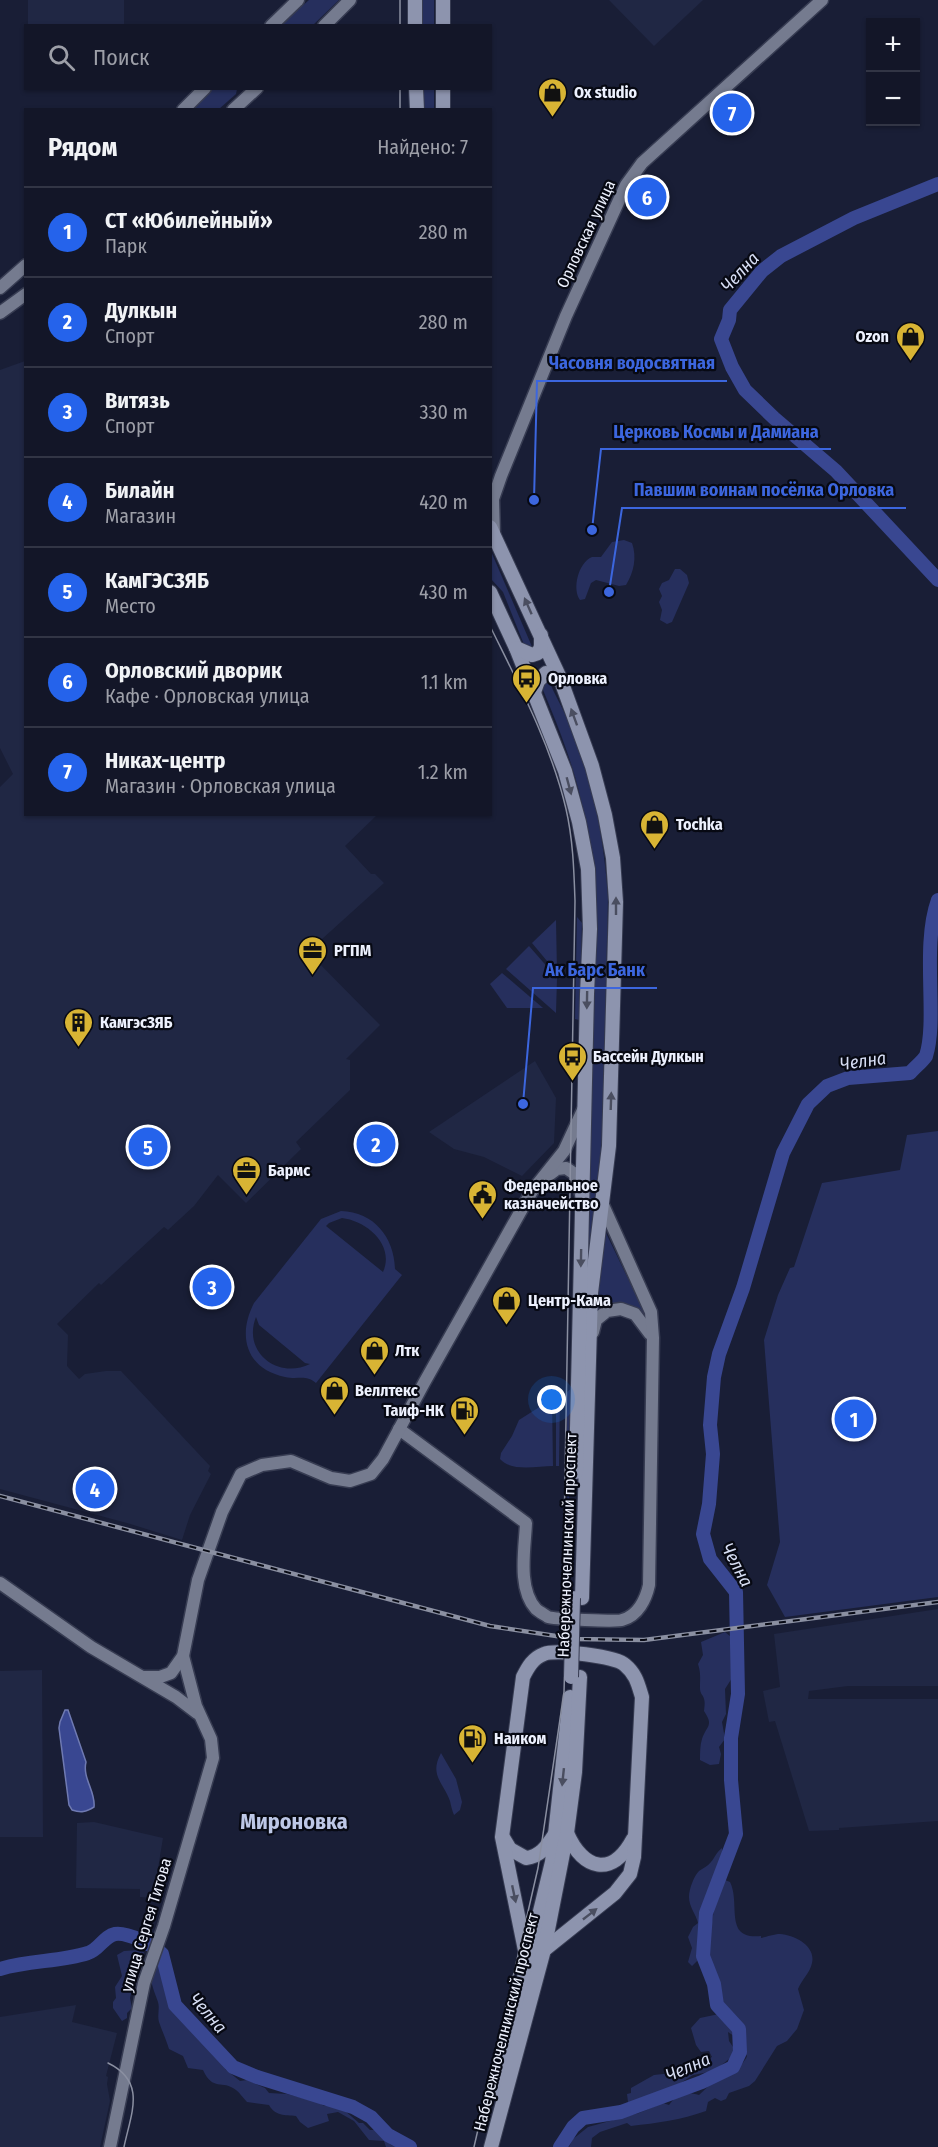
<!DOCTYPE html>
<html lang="ru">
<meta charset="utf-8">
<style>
:root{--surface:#131628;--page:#202334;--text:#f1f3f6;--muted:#9d9fa8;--line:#323545;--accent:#2563eb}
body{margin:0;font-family:"Fira Sans Condensed",sans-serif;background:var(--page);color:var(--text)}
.controls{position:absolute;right:18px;top:18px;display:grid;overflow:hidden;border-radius:0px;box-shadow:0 2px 4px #0004}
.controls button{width:54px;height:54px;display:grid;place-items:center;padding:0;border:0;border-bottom:2px solid var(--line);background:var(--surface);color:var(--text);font:30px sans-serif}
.you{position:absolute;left:552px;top:1400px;width:21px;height:21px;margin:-15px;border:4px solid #fff;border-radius:50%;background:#1a73e8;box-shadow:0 0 0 9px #1a73e833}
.badge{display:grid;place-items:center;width:39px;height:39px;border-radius:50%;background:var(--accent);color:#fff;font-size:20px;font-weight:700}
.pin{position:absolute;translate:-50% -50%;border:3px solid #fff;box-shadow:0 2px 6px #0006}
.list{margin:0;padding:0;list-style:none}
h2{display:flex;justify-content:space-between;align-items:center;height:78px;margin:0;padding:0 24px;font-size:26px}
h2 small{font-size:20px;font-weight:400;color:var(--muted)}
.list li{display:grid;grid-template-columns:39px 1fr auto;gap:18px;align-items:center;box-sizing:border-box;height:90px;padding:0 24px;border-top:2px solid var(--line)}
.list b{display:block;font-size:22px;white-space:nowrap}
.list p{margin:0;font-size:20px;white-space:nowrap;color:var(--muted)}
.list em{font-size:20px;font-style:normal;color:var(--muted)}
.icon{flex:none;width:33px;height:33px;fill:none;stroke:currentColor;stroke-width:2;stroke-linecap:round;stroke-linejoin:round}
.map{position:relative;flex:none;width:938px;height:2147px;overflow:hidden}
.search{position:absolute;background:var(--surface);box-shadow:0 2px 4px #0004;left:24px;top:24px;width:468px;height:66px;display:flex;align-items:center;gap:15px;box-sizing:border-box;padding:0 21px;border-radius:0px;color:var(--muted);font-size:22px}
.panel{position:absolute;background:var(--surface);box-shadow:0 2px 4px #0004;left:24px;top:108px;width:468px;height:708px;border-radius:0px}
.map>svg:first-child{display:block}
.built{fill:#202744}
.green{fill:#262f5d;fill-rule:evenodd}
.water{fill:#394791;stroke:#6f7ab2;stroke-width:1.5}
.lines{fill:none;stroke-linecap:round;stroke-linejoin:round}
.river{stroke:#394791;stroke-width:14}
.secondary-casing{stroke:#373c52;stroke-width:15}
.primary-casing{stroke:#373c52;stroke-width:16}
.secondary{stroke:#757b8f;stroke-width:12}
.primary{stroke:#8d94ae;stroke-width:14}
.tram{stroke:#8a8fa1;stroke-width:1.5}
.rail-casing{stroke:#8a8fa1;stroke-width:4.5}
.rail{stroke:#070913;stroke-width:2;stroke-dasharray:7;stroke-linecap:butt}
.primary-bridge-casing{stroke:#373c52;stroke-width:16;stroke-linecap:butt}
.primary-bridge{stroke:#8d94ae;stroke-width:14}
.oneway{fill:#4a4e60}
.labels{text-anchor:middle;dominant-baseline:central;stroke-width:4.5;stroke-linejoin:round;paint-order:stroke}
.poi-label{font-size:16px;font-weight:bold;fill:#edf1fe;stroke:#070913;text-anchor:start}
.street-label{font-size:16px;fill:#edf1fe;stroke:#070913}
.water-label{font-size:18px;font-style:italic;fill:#d7def4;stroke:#070913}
.district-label{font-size:22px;font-weight:bold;fill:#bdc7e6;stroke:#070913}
.leader{fill:none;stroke:#3c66de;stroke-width:2}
.callout-dot{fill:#3c66de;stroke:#070913;stroke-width:2}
.callout-label{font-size:18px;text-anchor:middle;font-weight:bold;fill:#3c66de;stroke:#070913;stroke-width:4.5;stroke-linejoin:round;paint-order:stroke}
</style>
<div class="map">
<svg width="938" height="2147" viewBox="0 0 938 2147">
<rect width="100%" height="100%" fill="#191e36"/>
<!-- built -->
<g class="built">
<rect x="28" y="0" width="96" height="25"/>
<polygon points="609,0 703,0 654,46"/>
<polygon points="25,361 26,814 377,815 345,846 371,874 375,874 384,883 311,949 308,946 305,949 380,1025 346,1059 350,1060 350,1090 296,1142 301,1149 246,1203 218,1175 194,1206 168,1230 164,1227 101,1285 99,1283 57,1324 68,1335 67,1366 79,1379 85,1374 106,1371 121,1371 210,1466 208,1471 211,1474 190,1515 182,1540 127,1523 0,1489 0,787 13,774 0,748 0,370"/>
<polygon points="535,1061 556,1098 554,1143 522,1176 484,1157 454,1149 429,1132"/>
<polygon points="938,1609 938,1686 848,1686 809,1691 808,1699 938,1699 938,1821 839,1828 839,1830 809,1831 775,1721 769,1722 763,1691 780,1687 774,1634"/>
<polygon points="42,1670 43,1837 0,1837 0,1671"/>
<polygon points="94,1822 163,1838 153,1898 140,1897 140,1889 76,1888 77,1823"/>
<polygon points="76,2005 72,2022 117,2033 106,2076 108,2077 107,2084 110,2101 100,2147 0,2147 0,2017"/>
</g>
<!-- green -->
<g class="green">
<polygon points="309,0 339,0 313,25 281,25"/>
<rect x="422" y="0" width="12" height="25"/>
<polygon points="212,89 237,89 236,94 219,109 191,110"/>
<rect x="422" y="89" width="12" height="20"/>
<path d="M624 540 632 543C637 557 634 572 626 585L619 586 596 580 591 583 585 599 580 600C572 589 578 563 592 557 593 557 600 557 601 557L612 542Z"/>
<polygon points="490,549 533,649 527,652 503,592 491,579"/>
<polygon points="675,569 680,569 687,575 689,583 672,622 667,624 660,620 662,610 659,602 662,596 659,589 662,583 669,580"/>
<path d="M548 679C555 696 565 712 572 729 593 775 605 848 608 898L602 1144 586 1286H584C586 1218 589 1149 592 1081 595 994 598 907 585 821 578 775 558 725 540 683Z"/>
<polygon points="577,917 582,923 579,1020 575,1019"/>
<polygon points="556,920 557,973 532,943"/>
<polygon points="529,946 557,978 556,1013 506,969"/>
<polygon points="502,973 543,1008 507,1008 490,984"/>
<polygon points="938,1131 938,1597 785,1617 767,1585 780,1542 764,1340 778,1295 790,1268 794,1267 822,1183 900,1170 907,1135"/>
<path d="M341 1211C374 1212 394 1237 395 1269L402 1275 316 1383C305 1374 299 1380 285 1377 246 1369 237 1336 254 1303L321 1219ZM342 1218C367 1221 395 1245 383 1272L326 1226 329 1223ZM256 1317 259 1325 305 1363 310 1364C278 1380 242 1352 256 1317Z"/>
<polygon points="606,1233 646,1316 646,1319 636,1310 594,1317 595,1296"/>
<polygon points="572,1388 571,1466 567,1466 567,1392"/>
<polygon points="560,1395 559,1466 556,1466 556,1398"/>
<path d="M552 1399 553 1466C537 1466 511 1472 500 1459L501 1453 512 1436 519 1420Z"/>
<polygon points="567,1488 571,1505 570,1597"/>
<path d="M725 1632 731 1637 732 1678 725 1689 726 1714 722 1722 725 1739 719 1747 721 1754 719 1764 710 1765 700 1760C700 1753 700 1745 702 1739 707 1725 714 1726 704 1711 707 1694 700 1697 700 1688 700 1679 701 1673 698 1664L703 1655 701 1642Z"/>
<path d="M441 1753 456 1779 462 1802 460 1810 454 1815C452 1810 451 1806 450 1801 443 1782 429 1775 441 1753Z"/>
<path d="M722 1848 723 1858 711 1884 703 1923 708 1930 707 1937 700 1939 699 1959 692 1966 688 1962 692 1948 688 1937 693 1927 698 1923C696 1914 689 1907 689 1897 689 1889 694 1876 699 1871 703 1868 708 1866 711 1862 715 1857 716 1853 722 1848Z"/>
<path d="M725 1880 730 1882C741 1904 723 1940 761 1936V1938C766 1937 774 1934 780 1934 795 1935 816 1946 812 1963 810 1973 802 1979 798 1989L804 2010 797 2029 787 2041 777 2046 755 2081 749 2086 729 2093 726 2099 721 2101 715 2098 708 2102 706 2111C681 2120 657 2123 631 2126L627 2123 600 2132 592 2138 591 2147H569L573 2139 588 2127 639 2113 663 2103 669 2105C677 2094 685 2091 699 2095L716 2079C726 2079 744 2065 747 2056 741 2047 746 2037 743 2027 741 2020 718 2001 711 1998L702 1966 708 1948 714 1909Z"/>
<polygon points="139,1950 144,1952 134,1980 130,1998 132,2008 127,2013 127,2018 122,2021 113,2008 113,2002 116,1998 115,1987 122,1976 117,1955 124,1951"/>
<path d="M158 1962 170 2007 202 2042 224 2062 225 2069 240 2081 247 2080 258 2085 265 2088 269 2093 287 2094 318 2102 324 2106H335L344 2110 359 2123H363L370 2130H377L391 2145 399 2147H386L384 2141 369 2140 354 2121 338 2112 327 2114 329 2121 308 2128 300 2122 296 2116C285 2115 275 2116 269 2105L247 2102C243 2098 240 2093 236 2090 222 2079 213 2092 203 2070L188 2068 183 2056 169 2049C166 2039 162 2031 159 2022 157 2015 160 2009 158 2002 153 1987 149 1982 152 1965Z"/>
<polygon points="719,2014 722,2019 730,2021 737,2030 734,2036 728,2032 729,2041 735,2050 729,2059 714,2071 693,2075 673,2088 637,2102 628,2102 627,2094 631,2093 631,2088 654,2075 672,2073 689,2063 700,2064 712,2057 709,2051 701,2052 696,2045 691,2028 700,2018"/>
</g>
<!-- water -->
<path class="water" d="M65 1710H68L86 1762C82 1778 96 1792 94 1807 86 1812 81 1813 72 1810L69 1805 59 1728 60 1722Z"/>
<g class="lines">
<!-- river -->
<g class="river">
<polyline points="938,184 854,218 781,256 762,271 730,310 729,320 721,339 732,367 745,390 774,418 836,471 938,580"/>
<path d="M0 1969C29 1960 60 1962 88 1953 99 1950 104 1936 115 1934 127 1932 154 1945 162 1954L175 2005 233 2067 257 2077 353 2107 371 2117 388 2135 410 2147"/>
<path d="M560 2147 573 2127 583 2118 621 2112 702 2082 733 2067 740 2052 739 2029 717 2005 714 1984 703 1956 706 1913 736 1834 731 1780V1738L738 1694 736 1592 710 1559 703 1534 709 1504 713 1454 710 1425 714 1377 719 1354 743 1288 783 1153 808 1104 827 1086 848 1078 910 1073C915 1067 922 1062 926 1056 938 1019 921 947 938 900"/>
</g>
<defs>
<g id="secondary">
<polyline points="271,26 298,0"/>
<polyline points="324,26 350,0"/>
<polyline points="183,110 205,88"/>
<polyline points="233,110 257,88"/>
<polyline points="0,288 26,265"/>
<polyline points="0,313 26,294"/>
<polyline points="494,535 493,499 501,476 566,316 626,185 642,163 822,0"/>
<polyline points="549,1175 557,1169 566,1168 575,1174 581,1194"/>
<polyline points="593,1332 596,1320 607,1311 621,1309 635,1314 650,1334"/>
<path d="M399 1429 526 1523C525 1548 517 1588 536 1609 538 1611 545 1615 548 1617 553 1619 617 1622 622 1620 638 1616 646 1599 649 1585L653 1338 651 1312 603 1205"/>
<polyline points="0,1583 91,1647 176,1697 197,1713"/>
<polyline points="144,1677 160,1677 171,1673 183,1656 198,1580 222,1512 241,1474 262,1465 291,1461 331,1478 350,1481 371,1474 383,1459 424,1383 532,1191 564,1151 583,1110"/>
<polyline points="110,2147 144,1983 164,1926 213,1758 211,1739 196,1706 183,1656"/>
</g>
<g id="primary">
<polyline points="415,0 415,26"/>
<polyline points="443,26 443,0"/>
<polyline points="416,88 417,110"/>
<polyline points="443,110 443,88"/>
<polyline points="490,527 560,678 592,766 605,815 613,858 616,902 609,1146 591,1293 582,1598"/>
<polyline points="490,592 516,648 565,771 579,822 588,869 590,929 587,994 576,1472"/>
<polyline points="516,648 532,655 538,653 541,647 541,635"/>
<polyline points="534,692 538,681 546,673 560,678"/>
<path d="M567 1833C583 1870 612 1878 633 1839"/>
<path d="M504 1839 510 1849 526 1858C541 1856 547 1846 555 1834"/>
<path d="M528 1965 502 1837 523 1677C528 1667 533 1658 544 1654 555 1649 616 1656 625 1665 636 1674 638 1684 642 1697L634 1857 630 1874 615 1893 544 1950"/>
<polyline points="496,2093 552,1862 570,1697"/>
<polyline points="491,2147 544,1950 567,1833 575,1772 580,1677"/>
</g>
</defs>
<!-- secondary casing -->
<use href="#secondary" class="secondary-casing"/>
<!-- primary casing -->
<use href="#primary" class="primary-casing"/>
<!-- secondary -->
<use href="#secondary" class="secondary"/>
<!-- primary -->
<use href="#primary" class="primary"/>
<!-- tram -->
<g class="tram">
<polyline points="400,0 400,26"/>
<polyline points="400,88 400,110"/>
<path d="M108 2063C147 2082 131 2113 124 2147"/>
<path d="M474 2147 538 1868 564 1692 567 1583 564 1535 575 901C574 871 573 839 566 809 551 745 519 685 490 626"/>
</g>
<defs>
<polyline id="rail" points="0,1496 490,1626 576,1639 644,1640 938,1602"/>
</defs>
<!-- rail casing -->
<use href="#rail" class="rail-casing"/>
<!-- rail -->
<use href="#rail" class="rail"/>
<defs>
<polyline id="primary-bridge" points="571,1677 573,1598"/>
</defs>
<!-- primary-bridge casing -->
<use href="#primary-bridge" class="primary-bridge-casing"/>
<!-- primary-bridge -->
<use href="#primary-bridge" class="primary-bridge"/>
</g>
<!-- one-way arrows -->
<defs><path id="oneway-solid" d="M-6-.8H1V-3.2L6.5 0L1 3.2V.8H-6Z" transform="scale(1.5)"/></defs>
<g class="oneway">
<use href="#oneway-solid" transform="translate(528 606) rotate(-114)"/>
<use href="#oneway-solid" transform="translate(574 717) rotate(-110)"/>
<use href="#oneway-solid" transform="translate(569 786) rotate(75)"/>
<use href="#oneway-solid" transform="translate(616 906) rotate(-90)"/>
<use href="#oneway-solid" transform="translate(587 1000) rotate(91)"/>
<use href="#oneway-solid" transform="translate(611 1101) rotate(-88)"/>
<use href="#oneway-solid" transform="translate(581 1258) rotate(91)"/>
<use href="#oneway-solid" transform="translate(563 1777) rotate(96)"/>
<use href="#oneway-solid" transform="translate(514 1894) rotate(78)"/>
<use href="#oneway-solid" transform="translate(590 1914) rotate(-38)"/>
</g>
<!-- icons -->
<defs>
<symbol id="shop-pin" viewBox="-11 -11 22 30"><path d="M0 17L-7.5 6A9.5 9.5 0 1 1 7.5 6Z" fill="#d8b434" stroke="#070913"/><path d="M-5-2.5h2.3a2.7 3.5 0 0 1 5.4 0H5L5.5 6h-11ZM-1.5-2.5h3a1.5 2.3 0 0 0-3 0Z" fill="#111"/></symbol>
<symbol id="bus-pin" viewBox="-11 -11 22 30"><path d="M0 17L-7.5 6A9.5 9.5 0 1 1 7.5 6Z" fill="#d8b434" stroke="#070913"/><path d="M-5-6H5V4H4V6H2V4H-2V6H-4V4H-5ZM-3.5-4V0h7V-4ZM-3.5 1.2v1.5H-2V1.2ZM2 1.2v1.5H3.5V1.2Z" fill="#111"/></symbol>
<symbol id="office-pin" viewBox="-11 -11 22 30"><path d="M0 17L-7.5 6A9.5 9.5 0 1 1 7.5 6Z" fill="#d8b434" stroke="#070913"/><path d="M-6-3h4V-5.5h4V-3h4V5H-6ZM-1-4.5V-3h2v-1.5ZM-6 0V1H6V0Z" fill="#111"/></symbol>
<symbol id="building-pin" viewBox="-11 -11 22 30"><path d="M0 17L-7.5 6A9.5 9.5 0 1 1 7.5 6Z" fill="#d8b434" stroke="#070913"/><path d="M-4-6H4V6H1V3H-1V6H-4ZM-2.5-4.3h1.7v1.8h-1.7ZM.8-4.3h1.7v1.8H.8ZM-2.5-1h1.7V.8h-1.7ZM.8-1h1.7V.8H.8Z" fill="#111"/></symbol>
<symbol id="civic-pin" viewBox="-11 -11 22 30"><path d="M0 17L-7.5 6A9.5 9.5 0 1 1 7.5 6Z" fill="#d8b434" stroke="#070913"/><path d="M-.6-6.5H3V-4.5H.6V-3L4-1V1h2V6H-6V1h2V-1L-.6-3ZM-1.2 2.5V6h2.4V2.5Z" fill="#111"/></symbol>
<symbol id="fuel-pin" viewBox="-11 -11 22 30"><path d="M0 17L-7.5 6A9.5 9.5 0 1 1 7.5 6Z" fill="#d8b434" stroke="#070913"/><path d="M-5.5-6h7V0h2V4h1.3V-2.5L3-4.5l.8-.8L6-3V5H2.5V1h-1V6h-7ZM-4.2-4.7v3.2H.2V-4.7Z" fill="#111"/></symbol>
</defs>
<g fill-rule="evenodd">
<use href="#shop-pin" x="536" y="76" width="33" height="45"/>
<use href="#shop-pin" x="894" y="320" width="33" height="45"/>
<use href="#bus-pin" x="510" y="662" width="33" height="45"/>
<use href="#shop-pin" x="638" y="808" width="33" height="45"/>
<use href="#office-pin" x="296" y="934" width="33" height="45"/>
<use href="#building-pin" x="62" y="1006" width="33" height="45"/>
<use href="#bus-pin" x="556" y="1040" width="33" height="45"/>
<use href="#office-pin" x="230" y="1154" width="33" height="45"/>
<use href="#civic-pin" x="466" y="1178" width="33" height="45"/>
<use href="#shop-pin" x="490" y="1284" width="33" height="45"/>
<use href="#shop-pin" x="358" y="1334" width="33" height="45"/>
<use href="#shop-pin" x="318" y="1374" width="33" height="45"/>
<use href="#fuel-pin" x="448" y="1394" width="33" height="45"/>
<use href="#fuel-pin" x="456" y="1722" width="33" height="45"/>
</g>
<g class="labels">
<!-- poi labels -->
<g class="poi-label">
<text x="574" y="92">Ox studio</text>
<text x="889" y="336" text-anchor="end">Ozon</text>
<text x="548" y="678">Орловка</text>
<text x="676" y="824">Tochka</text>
<text x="334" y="950">РГПМ</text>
<text x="100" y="1022">КамгэсЗЯБ</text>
<text x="593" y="1056">Бассейн Дулкын</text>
<text x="268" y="1170">Бармс</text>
<text x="504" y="1185">Федеральное<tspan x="504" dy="18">казначейство</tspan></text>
<text x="528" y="1300">Центр-Кама</text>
<text x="395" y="1350">Лтк</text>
<text x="355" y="1390">Веллтекс</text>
<text x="444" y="1410" text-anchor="end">Таиф-НК</text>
<text x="494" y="1738">Наиком</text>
</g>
<!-- street labels -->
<g class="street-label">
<text transform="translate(586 234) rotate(-65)">Орловская улица</text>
<text transform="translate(567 1545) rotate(-88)">Набережночелнинский проспект</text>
<text transform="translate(146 1925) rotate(-73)">улица Сергея Титова</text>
<text transform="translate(506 2022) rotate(-76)">Набережночелнинский проспект</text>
</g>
<!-- water labels -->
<g class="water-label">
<text transform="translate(740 272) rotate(-47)">Челна</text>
<text transform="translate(863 1061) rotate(-8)">Челна</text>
<text transform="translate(737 1565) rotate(62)">Челна</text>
<text transform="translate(208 2013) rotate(49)">Челна</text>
<text transform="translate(688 2067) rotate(-23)">Челна</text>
</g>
<!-- district labels -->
<g class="district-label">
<text x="294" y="1821">Мироновка</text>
</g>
</g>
<!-- callouts -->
<path class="leader" d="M534 500L537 381H727M592 530L601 449H831M609 592L622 508H906M523 1104L533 988H657"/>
<g class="callout-dot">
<circle cx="534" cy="500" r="6"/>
<circle cx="592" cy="530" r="6"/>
<circle cx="609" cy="592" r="6"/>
<circle cx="523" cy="1104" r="6"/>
</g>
<g class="callout-label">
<text x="632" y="369">Часовня водосвятная</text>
<text x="716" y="438">Церковь Космы и Дамиана</text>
<text x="764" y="496">Павшим воинам посёлка Орловка</text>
<text x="595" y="976">Ак Барс Банк</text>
</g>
</svg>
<div class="controls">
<button>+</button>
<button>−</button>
</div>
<div class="you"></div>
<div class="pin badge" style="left:854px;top:1419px">1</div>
<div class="pin badge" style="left:376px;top:1144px">2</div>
<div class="pin badge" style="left:212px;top:1287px">3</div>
<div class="pin badge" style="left:95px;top:1489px">4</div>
<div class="pin badge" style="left:148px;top:1147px">5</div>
<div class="pin badge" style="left:647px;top:197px">6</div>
<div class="pin badge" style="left:732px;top:113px">7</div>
<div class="search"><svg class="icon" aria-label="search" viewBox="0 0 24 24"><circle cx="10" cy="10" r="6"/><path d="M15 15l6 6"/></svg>Поиск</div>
<section class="panel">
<h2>Рядом<small>Найдено: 7</small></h2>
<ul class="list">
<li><span class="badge">1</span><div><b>СТ «Юбилейный»</b><p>Парк</p></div><em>280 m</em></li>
<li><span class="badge">2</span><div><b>Дулкын</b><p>Спорт</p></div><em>280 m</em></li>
<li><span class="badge">3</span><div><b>Витязь</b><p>Спорт</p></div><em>330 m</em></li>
<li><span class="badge">4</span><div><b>Билайн</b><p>Магазин</p></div><em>420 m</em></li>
<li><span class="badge">5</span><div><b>КамГЭСЗЯБ</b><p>Место</p></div><em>430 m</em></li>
<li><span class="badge">6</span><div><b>Орловский дворик</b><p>Кафе · Орловская улица</p></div><em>1.1 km</em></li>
<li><span class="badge">7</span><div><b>Никах-центр</b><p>Магазин · Орловская улица</p></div><em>1.2 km</em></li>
</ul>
</section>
</div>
